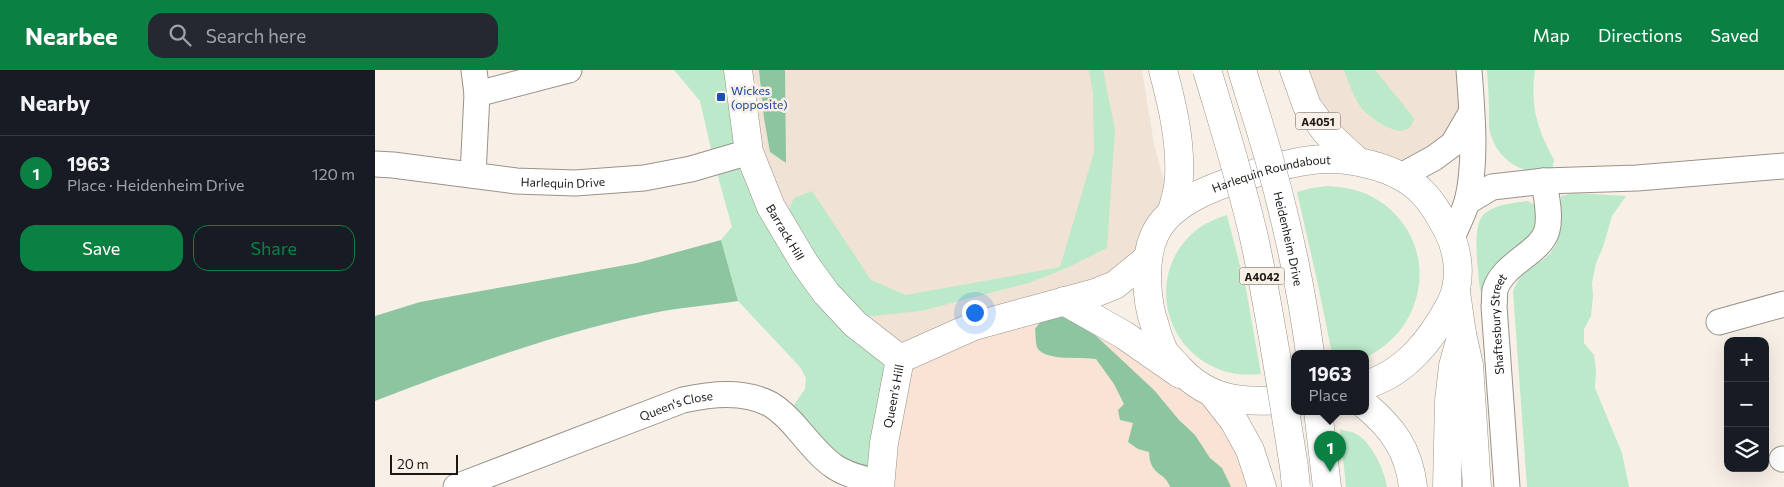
<!DOCTYPE html>
<meta charset="utf-8">
<style>
:root{--surface:#171b24;--page:#242831;--text:#f1f3f6;--muted:#9ea1a6;--line:#363941;--accent:#0b8043}
body{margin:0;font-family:Commissioner,sans-serif;background:var(--page);color:var(--text)}
.controls{position:absolute;right:15px;bottom:15px;display:grid;overflow:hidden;border-radius:10px;box-shadow:0 5px 20px #0002}
.controls button{width:45px;height:45px;display:grid;place-items:center;padding:0;border:0;border-bottom:1px solid var(--line);background:var(--surface);color:var(--text);font:25px sans-serif}
.scale{position:absolute;left:15px;bottom:12px;width:68px;box-sizing:border-box;padding-left:5px;border:2px solid #1b1815;border-top:0;font-size:14px;line-height:18px;white-space:nowrap;color:#1b1815;-webkit-text-stroke:4px #f8f0e7;paint-order:stroke}
.you{position:absolute;left:599px;top:242px;width:18px;height:18px;margin:-12px;border:4px solid #fff;border-radius:50%;background:#1a73e8;box-shadow:0 0 0 8px #1a73e833}
.badge{display:grid;place-items:center;width:32px;height:32px;border-radius:50%;background:var(--accent);color:#fff;font-size:16px;font-weight:700}
.pin{position:absolute;translate:-50% -41px;filter:drop-shadow(0 1px 2px #0008)}
.pin::after{content:'';position:absolute;top:26px;width:18px;height:15px;background:inherit;clip-path:polygon(0 0,100% 0,50% 100%)}
.popup{position:absolute;left:916px;top:280px;width:78px;height:65px;box-sizing:border-box;display:grid;place-content:center;border-radius:10px;background:var(--surface);filter:drop-shadow(0 1px 4px #0005);font-size:16px;white-space:nowrap;color:var(--muted)}
.popup b{font-size:19px;color:var(--text)}
.popup::after{content:'';position:absolute;left:50%;top:100%;margin-left:-10px;border:10px solid transparent;border-top-color:var(--surface)}
.list{margin:0;padding:0;list-style:none}
h2{display:flex;justify-content:space-between;align-items:center;height:65px;margin:0;padding:0 20px;font-size:21px}
h2 small{font-size:16px;font-weight:400;color:var(--muted)}
.list li{display:grid;grid-template-columns:32px 1fr auto;gap:15px;align-items:center;box-sizing:border-box;height:75px;padding:0 20px;border-top:1px solid var(--line)}
.list b{display:block;font-size:19px;white-space:nowrap}
.list p{margin:0;font-size:16px;white-space:nowrap;color:var(--muted)}
.list em{font-size:16px;font-style:normal;color:var(--muted)}
.actions{display:flex;gap:10px;padding:15px 20px}
.actions a{flex:1;padding:11px 0;border:1px solid var(--accent);border-radius:15px;text-align:center;font-size:18px;color:var(--accent)}
.actions .main{background:var(--accent);color:#fff}
.icon{flex:none;width:28px;height:28px;fill:none;stroke:currentColor;stroke-width:2;stroke-linecap:round;stroke-linejoin:round}
.map{position:relative;flex:none;width:1409px;height:417px;overflow:hidden}
header{display:flex;align-items:center;gap:30px;box-sizing:border-box;height:70px;padding:0 25px;background:var(--accent);color:#fff}
header strong{font-size:24px}
nav{display:flex;gap:28px;margin-inline-start:auto;font-size:18px}
.search{width:350px;height:45px;background:var(--page);display:flex;align-items:center;gap:12px;box-sizing:border-box;padding:0 18px;border-radius:15px;color:var(--muted);font-size:19px}
main{display:flex}
aside{flex:1;background:var(--surface)}
.map>svg:first-child{display:block}
.built{fill:#f0e3d5}
.industrial{fill:#f8e3d5}
.green{fill:#bbe9ca}
.forest{fill:#8cc5a0}
.lines{fill:none;stroke-linecap:round;stroke-linejoin:round}
.street-casing{stroke:#99928a;stroke-width:27}
.secondary-casing{stroke:#99928a;stroke-width:29}
.primary-casing{stroke:#99928a;stroke-width:29}
.street{stroke:#fff;stroke-width:25}
.secondary{stroke:#fff;stroke-width:28}
.primary{stroke:#fff;stroke-width:28}
.primary-bridge-casing{stroke:#99928a;stroke-width:29;stroke-linecap:butt}
.primary-bridge{stroke:#fff;stroke-width:28}
.transit-dot{fill:#1a4fb4;stroke:#f8f0e7;stroke-width:2}
.labels{text-anchor:middle;dominant-baseline:central;stroke-width:5;stroke-linejoin:round;paint-order:stroke}
.shield{fill:#f8f0e7;stroke:#5d5954;stroke-width:1}
.shield-label{font-size:11px;font-weight:bold;fill:#1b1815}
.transit-label{font-size:12px;fill:#164399;stroke:#f8f0e7;text-anchor:start}
.street-label{font-size:12px;fill:#1b1815;stroke:#f8f0e7}
</style>
<header>
<strong>Nearbee</strong>
<div class="search"><svg class="icon" aria-label="search" viewBox="0 0 24 24"><circle cx="10" cy="10" r="6"/><path d="M15 15l6 6"/></svg>Search here</div>
<nav><a>Map</a><a>Directions</a><a>Saved</a></nav>
</header>
<main>
<aside>
<h2>Nearby<small></small></h2>
<ul class="list">
<li><span class="badge">1</span><div><b>1963</b><p>Place · Heidenheim Drive</p></div><em>120 m</em></li>
</ul>
<div class="actions"><a class="main">Save</a><a>Share</a></div>
</aside>
<div class="map">
<svg width="1409" height="417" viewBox="0 0 1409 417">
<rect width="100%" height="100%" fill="#f8f0e7"/>
<!-- built -->
<g class="built">
<polygon points="363,0 767,0 779,74 797,141 772,189 525,289 408,158"/>
<polygon points="933,0 1094,0 1096,21 1067,82 1006,98 944,36"/>
</g>
<!-- industrial -->
<polygon class="industrial" points="689,231 838,324 886,417 505,417 525,289"/>
<!-- green -->
<g class="green">
<polygon points="299,0 363,0 396,137 525,289 509,373 486,409 411,346 430,319 431,308 425,297 363,231 346,170 357,157 339,92 325,31"/>
<path d="M714 0H728L740 60 732 178 694 197 654 213 546 241 489 247C457 213 431 183 414 139L419 128 437 121 496 210 531 225 685 197 719 82 718 23Z"/>
<path d="M969 0H1000L1039 48C1038 53 1036 58 1030 60 1018 64 996 48 988 40 979 29 974 13 969 0Z"/>
<path d="M1112 0H1160C1155 37 1162 58 1179 90L1177 100C1150 107 1125 92 1116 66 1114 60 1114 52 1114 47 1114 31 1113 16 1112 0Z"/>
<path d="M953 116C970 117 987 120 1001 129 1065 168 1056 257 990 288V283H957L942 210 922 122 937 118Z"/>
<path d="M1200 123 1251 126 1237 146 1228 177 1221 193 1217 213 1218 226 1216 246 1209 259V273L1219 285 1221 300 1220 318 1247 383 1254 417H1152L1138 221C1142 212 1147 202 1156 196 1160 193 1166 192 1170 188 1189 173 1186 148 1186 126Z"/>
<path d="M1152 131 1162 136 1164 160 1126 190 1105 222C1104 204 1096 158 1108 145 1119 134 1138 133 1152 131Z"/>
<path d="M852 145 871 219 886 304C874 305 863 305 852 302 786 283 769 199 824 158 833 152 842 148 852 145Z"/>
<path d="M965 359C970 361 976 361 981 364 996 371 1010 401 1012 417H971Z"/>
</g>
<!-- forest -->
<g class="forest">
<polygon points="384,0 410,0 411,93 395,82 389,48"/>
<path d="M346 170 363 231C336 235 309 237 283 242 187 261 91 296 0 331V246L45 232 262 193Z"/>
<path d="M694 245 719 264 779 320 804 350 820 365 835 388 847 398 856 417H795C790 401 775 407 774 382L763 379 753 372 758 353 745 350 743 340 749 334 739 314 721 289C707 287 672 291 663 279 660 274 661 265 660 259 670 244 677 246 694 245Z"/>
</g>
<g class="lines">
<defs>
<g id="street">
<polyline points="102,24 194,0"/>
<path id="s1" d="M0 94 18 95 141 111 200 113 269 108 316 99 374 82"/>
<polyline points="98,105 102,24 99,0"/>
<polyline points="1026,106 1059,88 1078,74 1096,43"/>
<polyline points="1092,132 1117,117 1169,111 1262,108 1409,96"/>
<path d="M1077 168C1082 156 1088 144 1092 132 1102 93 1097 40 1094 0"/>
<polyline points="1344,252 1409,234"/>
<polyline points="1407,389 1409,389"/>
<path id="s2" d="M81 417 308 330C336 324 368 320 395 334 407 341 417 352 426 363 453 395 463 405 505 412"/>
<path id="s3" d="M1132 417 1119 236C1120 231 1119 225 1120 220 1128 193 1166 183 1172 160 1176 145 1171 126 1169 111"/>
</g>
<g id="secondary">
<path id="s4" d="M363 0 374 82 396 137 430 194 451 223 480 254 525 289"/>
<polyline points="689,231 749,265 805,304"/>
<polyline points="1087,264 1094,295 1102,417"/>
<path d="M990 335C1018 358 1034 381 1038 417"/>
<path id="s5" d="M505 417 509 373 525 289 599 256 720 223 740 215 772 189"/>
</g>
<g id="primary">
<path d="M788 0C797 34 806 71 804 107 804 118 800 130 797 141"/>
<polyline points="867,0 874,23"/>
<polyline points="919,0 932,36 951,62 982,91"/>
<polyline points="838,324 859,351 875,380 887,417"/>
<path id="s6" d="M920 329C875 333 836 334 804 298 799 292 791 286 788 279 785 272 782 264 780 256 771 231 768 189 780 164 795 133 835 118 866 108 889 100 913 93 937 90 972 86 1022 96 1047 122 1058 133 1065 146 1072 159 1084 181 1087 210 1076 233 1057 269 1031 303 990 315"/>
<polyline points="943,341 952,417"/>
<polyline points="1072,417 1074,331 1078,296 1087,264 1081,222"/>
</g>
</defs>
<!-- street casing -->
<use href="#street" class="street-casing"/>
<!-- secondary casing -->
<use href="#secondary" class="secondary-casing"/>
<!-- primary casing -->
<use href="#primary" class="primary-casing"/>
<!-- street -->
<use href="#street" class="street"/>
<!-- secondary -->
<use href="#secondary" class="secondary"/>
<!-- primary -->
<use href="#primary" class="primary"/>
<defs>
<g id="primary-bridge">
<path d="M832 0C849 57 867 114 880 172 896 247 907 322 919 397L921 417"/>
<path id="s7" d="M874 23C902 108 923 195 935 283"/>
</g>
</defs>
<!-- primary-bridge casing -->
<use href="#primary-bridge" class="primary-bridge-casing"/>
<!-- primary-bridge -->
<use href="#primary-bridge" class="primary-bridge"/>
</g>
<!-- markers -->
<rect class="transit-dot" x="341" y="22" width="10" height="10" rx="2.5"/>
<g class="labels">
<!-- shield labels -->
<g class="shield">
<rect x="920.5" y="42.5" width="45" height="17" rx="4"/>
<rect x="864.5" y="197.5" width="45" height="17" rx="4"/>
</g>
<g class="shield-label">
<text x="943" y="51">A4051</text>
<text x="887" y="206">A4042</text>
</g>
<!-- transit labels -->
<g class="transit-label">
<text x="356" y="20">Wickes<tspan x="356" dy="14">(opposite)</tspan></text>
</g>
<!-- street labels -->
<g class="street-label">
<text stroke="none"><textPath href="#s6" startOffset="405">Harlequin Roundabout</textPath></text>
<text stroke="none"><textPath href="#s1" startOffset="189">Harlequin Drive</textPath></text>
<text stroke="none"><textPath href="#s4" startOffset="171">Barrack Hill</textPath></text>
<text stroke="none"><textPath href="#s7" startOffset="151">Heidenheim Drive</textPath></text>
<text stroke="none"><textPath href="#s3" startOffset="164">Shaftesbury Street</textPath></text>
<text stroke="none"><textPath href="#s5" startOffset="92">Queen's Hill</textPath></text>
<text stroke="none"><textPath href="#s2" startOffset="235">Queen's Close</textPath></text>
</g>
</g>
</svg>
<div class="controls">
<button>+</button>
<button>−</button>
<button><svg class="icon" aria-label="layers" viewBox="0 0 24 24"><path d="M12 4l9 5-9 5-9-5zM3 14l9 5 9-5"/></svg></button>
</div>
<div class="scale">20 m</div>
<div class="you"></div>
<div class="pin badge" style="left:955px;top:402px">1</div>
<div class="popup"><b>1963</b>Place</div>
</div>
</main>
